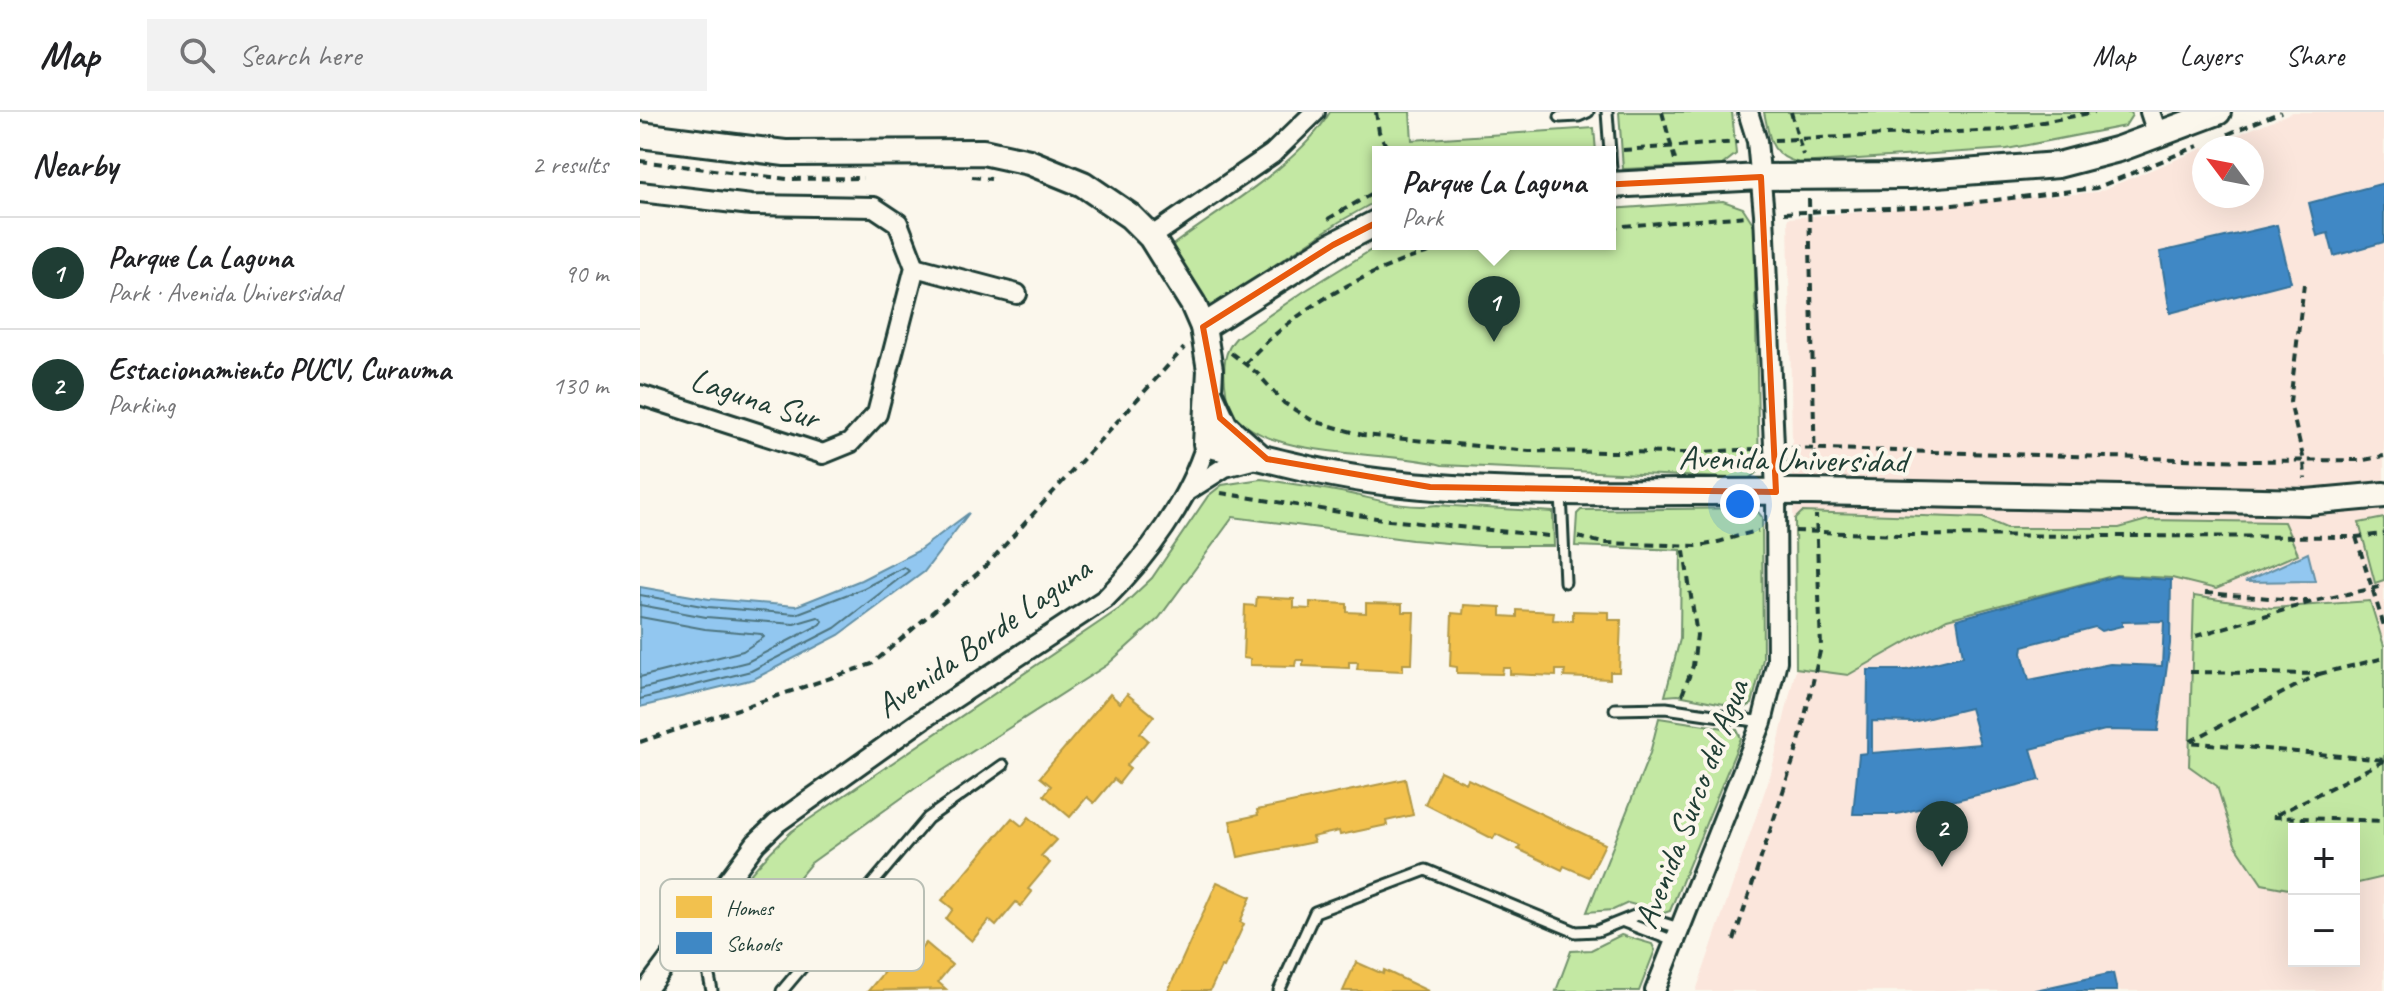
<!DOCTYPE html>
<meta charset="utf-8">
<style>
:root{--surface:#fff;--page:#f2f2f2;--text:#202124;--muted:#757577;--line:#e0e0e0;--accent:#1f3d34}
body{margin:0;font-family:Caveat,sans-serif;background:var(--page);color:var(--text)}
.controls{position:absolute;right:24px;bottom:24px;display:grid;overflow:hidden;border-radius:0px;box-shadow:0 8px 32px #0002}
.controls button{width:72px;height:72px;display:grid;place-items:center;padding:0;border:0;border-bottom:2px solid var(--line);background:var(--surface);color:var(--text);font:40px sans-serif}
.compass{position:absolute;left:1552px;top:24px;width:72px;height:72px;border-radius:50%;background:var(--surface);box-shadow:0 8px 32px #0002;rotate:302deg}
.you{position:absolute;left:1100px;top:392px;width:28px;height:28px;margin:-20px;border:6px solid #fff;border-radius:50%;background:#1a73e8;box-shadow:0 0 0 12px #1a73e833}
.badge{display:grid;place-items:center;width:52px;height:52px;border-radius:50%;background:var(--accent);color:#fff;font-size:26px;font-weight:700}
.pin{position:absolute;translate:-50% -66px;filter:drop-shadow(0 2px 4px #0008)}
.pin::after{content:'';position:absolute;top:42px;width:28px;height:24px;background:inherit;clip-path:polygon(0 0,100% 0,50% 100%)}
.popup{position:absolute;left:732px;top:34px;width:244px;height:104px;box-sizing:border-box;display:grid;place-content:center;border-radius:0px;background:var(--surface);filter:drop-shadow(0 2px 6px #0005);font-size:26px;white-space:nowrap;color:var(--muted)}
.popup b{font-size:30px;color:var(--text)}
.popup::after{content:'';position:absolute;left:50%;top:100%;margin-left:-16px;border:16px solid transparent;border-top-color:var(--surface)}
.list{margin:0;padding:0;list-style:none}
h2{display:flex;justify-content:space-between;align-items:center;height:104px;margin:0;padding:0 32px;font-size:34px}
h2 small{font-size:26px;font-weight:400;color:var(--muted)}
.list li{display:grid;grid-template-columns:52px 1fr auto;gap:24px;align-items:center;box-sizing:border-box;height:112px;padding:0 32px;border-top:2px solid var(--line)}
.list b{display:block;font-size:30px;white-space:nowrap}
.list p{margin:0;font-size:26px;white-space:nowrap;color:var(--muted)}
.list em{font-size:26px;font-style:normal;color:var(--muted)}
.icon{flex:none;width:44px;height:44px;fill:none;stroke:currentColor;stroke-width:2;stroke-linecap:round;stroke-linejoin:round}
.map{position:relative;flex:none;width:1744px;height:879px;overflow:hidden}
header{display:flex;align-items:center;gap:48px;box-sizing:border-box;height:112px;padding:0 40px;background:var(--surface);border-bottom:2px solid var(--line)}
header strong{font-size:38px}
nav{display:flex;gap:44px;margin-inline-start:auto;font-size:28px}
.search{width:560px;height:72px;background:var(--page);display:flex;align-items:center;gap:20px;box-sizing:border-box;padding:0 28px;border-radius:0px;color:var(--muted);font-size:30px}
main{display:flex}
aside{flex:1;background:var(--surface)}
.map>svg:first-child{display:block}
.built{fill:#fbe6dc;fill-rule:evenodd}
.green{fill:#c3e8a3;stroke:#71926c;stroke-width:2}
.water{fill:#92c7f0;stroke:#6490a5;stroke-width:2}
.homes{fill:#f2c14e;stroke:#b39946;stroke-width:2}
.schools{fill:#3f88c5;stroke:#35729a;stroke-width:2;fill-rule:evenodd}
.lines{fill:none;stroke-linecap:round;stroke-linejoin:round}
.shore{stroke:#4d747f;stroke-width:2}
.service-casing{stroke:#1f3d34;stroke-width:15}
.minor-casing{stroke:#1f3d34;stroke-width:24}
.tertiary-casing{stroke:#1f3d34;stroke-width:30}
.path{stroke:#1f3d34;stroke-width:4;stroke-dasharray:8 6;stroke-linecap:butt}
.service{stroke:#fbf7ec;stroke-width:9}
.minor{stroke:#fbf7ec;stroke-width:18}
.tertiary{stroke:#fbf7ec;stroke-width:24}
.marked{fill:none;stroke:#e8590c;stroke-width:6;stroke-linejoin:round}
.labels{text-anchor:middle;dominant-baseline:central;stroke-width:8;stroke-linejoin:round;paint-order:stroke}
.street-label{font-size:34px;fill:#1f3d34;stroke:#fbf7ec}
.key{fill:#fbf7ec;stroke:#b9bfb5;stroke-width:2}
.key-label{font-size:22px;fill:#1f3d34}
</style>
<header>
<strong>Map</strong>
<div class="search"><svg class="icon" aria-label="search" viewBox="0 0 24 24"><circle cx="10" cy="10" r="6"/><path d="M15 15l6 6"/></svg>Search here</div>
<nav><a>Map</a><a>Layers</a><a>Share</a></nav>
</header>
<main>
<aside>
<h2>Nearby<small>2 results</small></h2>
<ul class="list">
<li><span class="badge">1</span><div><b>Parque La Laguna</b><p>Park · Avenida Universidad</p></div><em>90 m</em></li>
<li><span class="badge">2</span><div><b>Estacionamiento PUCV, Curauma</b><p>Parking</p></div><em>130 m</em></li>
</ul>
</aside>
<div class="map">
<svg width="1744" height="879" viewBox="0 0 1744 879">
<rect width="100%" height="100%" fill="#fbf7ec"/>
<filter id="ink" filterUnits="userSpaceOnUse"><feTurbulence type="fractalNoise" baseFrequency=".0125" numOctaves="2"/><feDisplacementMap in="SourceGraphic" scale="16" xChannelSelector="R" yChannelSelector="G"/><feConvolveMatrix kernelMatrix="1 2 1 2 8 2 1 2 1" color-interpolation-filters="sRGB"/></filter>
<g filter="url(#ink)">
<!-- built -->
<path class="built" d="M1653 0H1744V879H1056L1131 661 1156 556 1148 106 1457 80 1564 36V84H1612V36H1565ZM1654 717H1714V849H1654Z"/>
<!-- green -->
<g class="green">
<path d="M690 0H770L772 28 954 16 956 40H738V88L699 110 569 197H566L532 137 534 132C581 97 661 51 690 0Z"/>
<polygon points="979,0 1092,0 1096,42 1082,53 983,57"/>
<path d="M1124 0H1491L1492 3 1485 14 1367 37 1159 51C1129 43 1130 27 1124 0Z"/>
<path d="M1083 89 1103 96 1114 113 1119 359 1108 367 802 353C750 337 609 351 588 290 586 284 586 277 585 272 583 254 584 239 596 226L663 180 741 132H970V97Z"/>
<path d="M621 367C652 372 685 376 715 383 742 389 769 397 797 393L913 400 914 434H842L772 428 593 405 519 506 467 553 277 675 171 751 85 856 76 807C98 774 123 746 152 719L479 497 512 466 568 384 582 373Z"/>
<polygon points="1115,396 1122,405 1123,547 1112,592 1104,596 1038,583 1025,584 1040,527 1041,438 935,434 937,402 941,398"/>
<polygon points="1162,400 1343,406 1366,416 1479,416 1507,408 1644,410 1658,442 1576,477 1532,466 1476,463 1307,507 1208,563 1156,556 1155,407"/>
<polygon points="1744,406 1744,468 1735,471 1719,411"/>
<polygon points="1554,484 1631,496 1730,489 1744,534 1744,765 1714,772 1714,717 1654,717 1654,778 1622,772 1595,732 1577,674 1549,654"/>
<polygon points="1019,606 1097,618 1101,626 1030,799 1024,801 988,791 973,798 947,800 1010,641"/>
<polygon points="981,823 1012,832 1015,838 999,879 916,879 931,839 951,838"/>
</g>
<!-- water -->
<g class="water">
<polygon points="329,401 284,460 199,523 114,567 0,595 0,475 69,487 156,494 221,468 278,439"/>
<polygon points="1668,441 1675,469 1605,470"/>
</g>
<!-- homes -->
<g class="homes">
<polygon points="617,485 654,487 654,496 670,497 670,490 707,492 707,500 726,501 726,491 762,492 762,500 774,500 772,552 763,552 763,559 717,557 718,550 709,550 709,556 663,554 663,548 656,548 655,554 610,553 610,547 603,546 605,493 616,494"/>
<polygon points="824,493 861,495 861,504 877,505 877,498 914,500 913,508 933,509 933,499 969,500 969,508 981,508 979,560 970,560 970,567 924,565 925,558 916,558 916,564 870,562 870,556 863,556 862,562 817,561 817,555 810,554 812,501 823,502"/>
<polygon points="470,582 480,591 487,582 514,604 500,621 508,628 486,654 490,657 479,671 474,667 454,691 447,685 430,705 404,683 411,674 400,665"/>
<polygon points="800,659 826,671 828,667 965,732 949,765 924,754 922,758 878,737 880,734 856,722 853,727 785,692"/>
<polygon points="765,667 773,703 746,709 747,713 700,723 699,719 672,725 674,730 598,745 590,709 618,703 617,698"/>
<polygon points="389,705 416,728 401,744 410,751 388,777 392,780 381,794 376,790 356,814 349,808 332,829 306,807 313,797 302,788 372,706 382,714"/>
<polygon points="577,770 611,785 600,810 604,812 584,856 581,855 570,879 528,879"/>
<polygon points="268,831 278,840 286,831 312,853 298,870 306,877 228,879"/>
<polygon points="716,850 743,862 744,858 788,879 703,879"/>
</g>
<!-- schools -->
<g class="schools">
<polygon points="1744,71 1744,130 1694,144 1688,121 1677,124 1669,91"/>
<polygon points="1637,113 1651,170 1530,201 1520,140"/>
<path d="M1476 464 1531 468 1530 532 1518 619 1465 618 1391 637 1400 668 1257 702H1213L1219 642 1227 641 1228 558H1267L1323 544 1317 507ZM1524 509 1522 554 1470 552 1389 568 1382 541 1383 534 1455 515 1461 519 1482 514V510ZM1330 596 1340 632 1232 641V609L1273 610Z"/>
<polygon points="1473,861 1477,879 1391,879"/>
</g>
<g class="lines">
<!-- shore -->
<g class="shore">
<polyline points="0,483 68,495 156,502 224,476 264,455 269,459 195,516 111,559 0,587"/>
<polyline points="0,493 66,505 154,512 178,505 183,509 181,512 107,550 0,577"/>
<polyline points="0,505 65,517 121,522 124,525 103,539 0,565"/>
</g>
<defs>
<g id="service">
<polyline points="967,0 970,40"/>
<polyline points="920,5 939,4 948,0"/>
<polyline points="970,43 972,70"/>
<polyline points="921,381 925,470"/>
<polyline points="975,597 1026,596 1122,610"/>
<polyline points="58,810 72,879"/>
<polyline points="984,810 1034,829"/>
<polyline points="142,879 288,706 363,653"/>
<polyline points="639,879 675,800 786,758 936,820 957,819 997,803 1039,816"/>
</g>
<g id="minor">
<polyline points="1510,0 1518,24"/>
<polyline points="0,80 111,93 234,95 258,111 275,155 237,302 210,331 183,342 0,283"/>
<polyline points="511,125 632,42 675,0"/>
<polyline points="275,155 377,182"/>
<polyline points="549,378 585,355 616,347"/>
<path d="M3 879 7 877 116 731 137 711 286 605 465 487C506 446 549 388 566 332"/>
<polyline points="1015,879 1122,610 1137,549 1136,380 1124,102 1117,29 1108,0"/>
</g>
<g id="tertiary">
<path d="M0 23 145 41 343 40 389 50 443 72 490 104 511 125 553 192 563 215 570 258 566 332C624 346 684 363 743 370 885 386 1029 378 1172 380 1337 382 1502 387 1667 390L1744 383"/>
<polyline points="970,73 1121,65 1270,64 1418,53 1479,37 1578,0"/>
<polyline points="563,215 693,133 738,110"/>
<polyline points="571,284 585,314 617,342"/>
</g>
</defs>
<!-- service casing -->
<use href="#service" class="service-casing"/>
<!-- minor casing -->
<use href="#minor" class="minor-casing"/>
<!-- tertiary casing -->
<use href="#tertiary" class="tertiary-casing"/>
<!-- path -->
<g class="path">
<polyline points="736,0 739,20 749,40"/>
<polyline points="1022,0 1035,48"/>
<polyline points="1151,0 1163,43"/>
<polyline points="1588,22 1641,0"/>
<polyline points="1134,28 1361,18 1455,0"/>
<polyline points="983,38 1098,30"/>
<polyline points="0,49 147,67 223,66"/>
<polyline points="332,65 351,67"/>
<polyline points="1169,87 1175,358"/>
<polyline points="1144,101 1313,93 1456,76 1558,34"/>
<polyline points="688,107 738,78"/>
<polyline points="970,115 1107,104"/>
<polyline points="1664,172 1650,290 1664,349 1665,367"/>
<polyline points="591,241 618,262 644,291 673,309 723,323 889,339 1047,341 1114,337"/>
<path d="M605 252C658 192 741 150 819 132"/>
<polyline points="1151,336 1609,349 1723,348 1744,344"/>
<polyline points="581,381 749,408 909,424"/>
<polyline points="1155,419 1258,423 1716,425 1744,422"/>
<path d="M938 425 963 431 1057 434C1078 432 1097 423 1118 419"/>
<polyline points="1716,425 1744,514"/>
<polyline points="1565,481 1668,489"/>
<polyline points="1556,524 1675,489 1744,474"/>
<polyline points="1550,560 1679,562 1549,630 1744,648"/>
<polyline points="1679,562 1744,546"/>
<polyline points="1042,583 1053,554 1057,523 1043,433"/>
<polyline points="0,630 232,552 345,455 544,236"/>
<polyline points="1744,649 1632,705 1744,709"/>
<polyline points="1094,828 1158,634 1181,535 1176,403"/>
</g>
<!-- service -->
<use href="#service" class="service"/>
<!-- minor -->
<use href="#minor" class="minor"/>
<!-- tertiary -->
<use href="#tertiary" class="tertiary"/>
</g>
</g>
<!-- marked area -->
<path class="marked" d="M1121 65 1136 380 790 375 627 347 580 306 563 215 693 133 767 95 837 79Z"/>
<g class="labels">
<!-- street labels -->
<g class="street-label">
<text transform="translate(115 286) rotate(18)">Laguna Sur</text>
<text transform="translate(1153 347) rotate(1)">Avenida Universidad</text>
<text transform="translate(343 525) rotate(-35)">Avenida Borde Laguna</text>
<text transform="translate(1051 692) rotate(-69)">Avenida Surco del Agua</text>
</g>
</g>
<!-- legend -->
<rect x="20" y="767" width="264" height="92" rx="12" class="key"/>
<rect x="36" y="784" width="36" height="22" fill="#f2c14e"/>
<rect x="36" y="820" width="36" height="22" fill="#3f88c5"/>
<g class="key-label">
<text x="86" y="803">Homes</text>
<text x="86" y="839">Schools</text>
</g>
</svg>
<div class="controls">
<button>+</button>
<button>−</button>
</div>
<svg class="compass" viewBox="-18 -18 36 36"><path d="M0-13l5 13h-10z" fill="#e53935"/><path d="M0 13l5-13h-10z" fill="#757577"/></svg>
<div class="you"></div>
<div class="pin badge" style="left:854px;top:230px">1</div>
<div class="popup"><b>Parque La Laguna</b>Park</div>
<div class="pin badge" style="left:1302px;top:755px">2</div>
</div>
</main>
